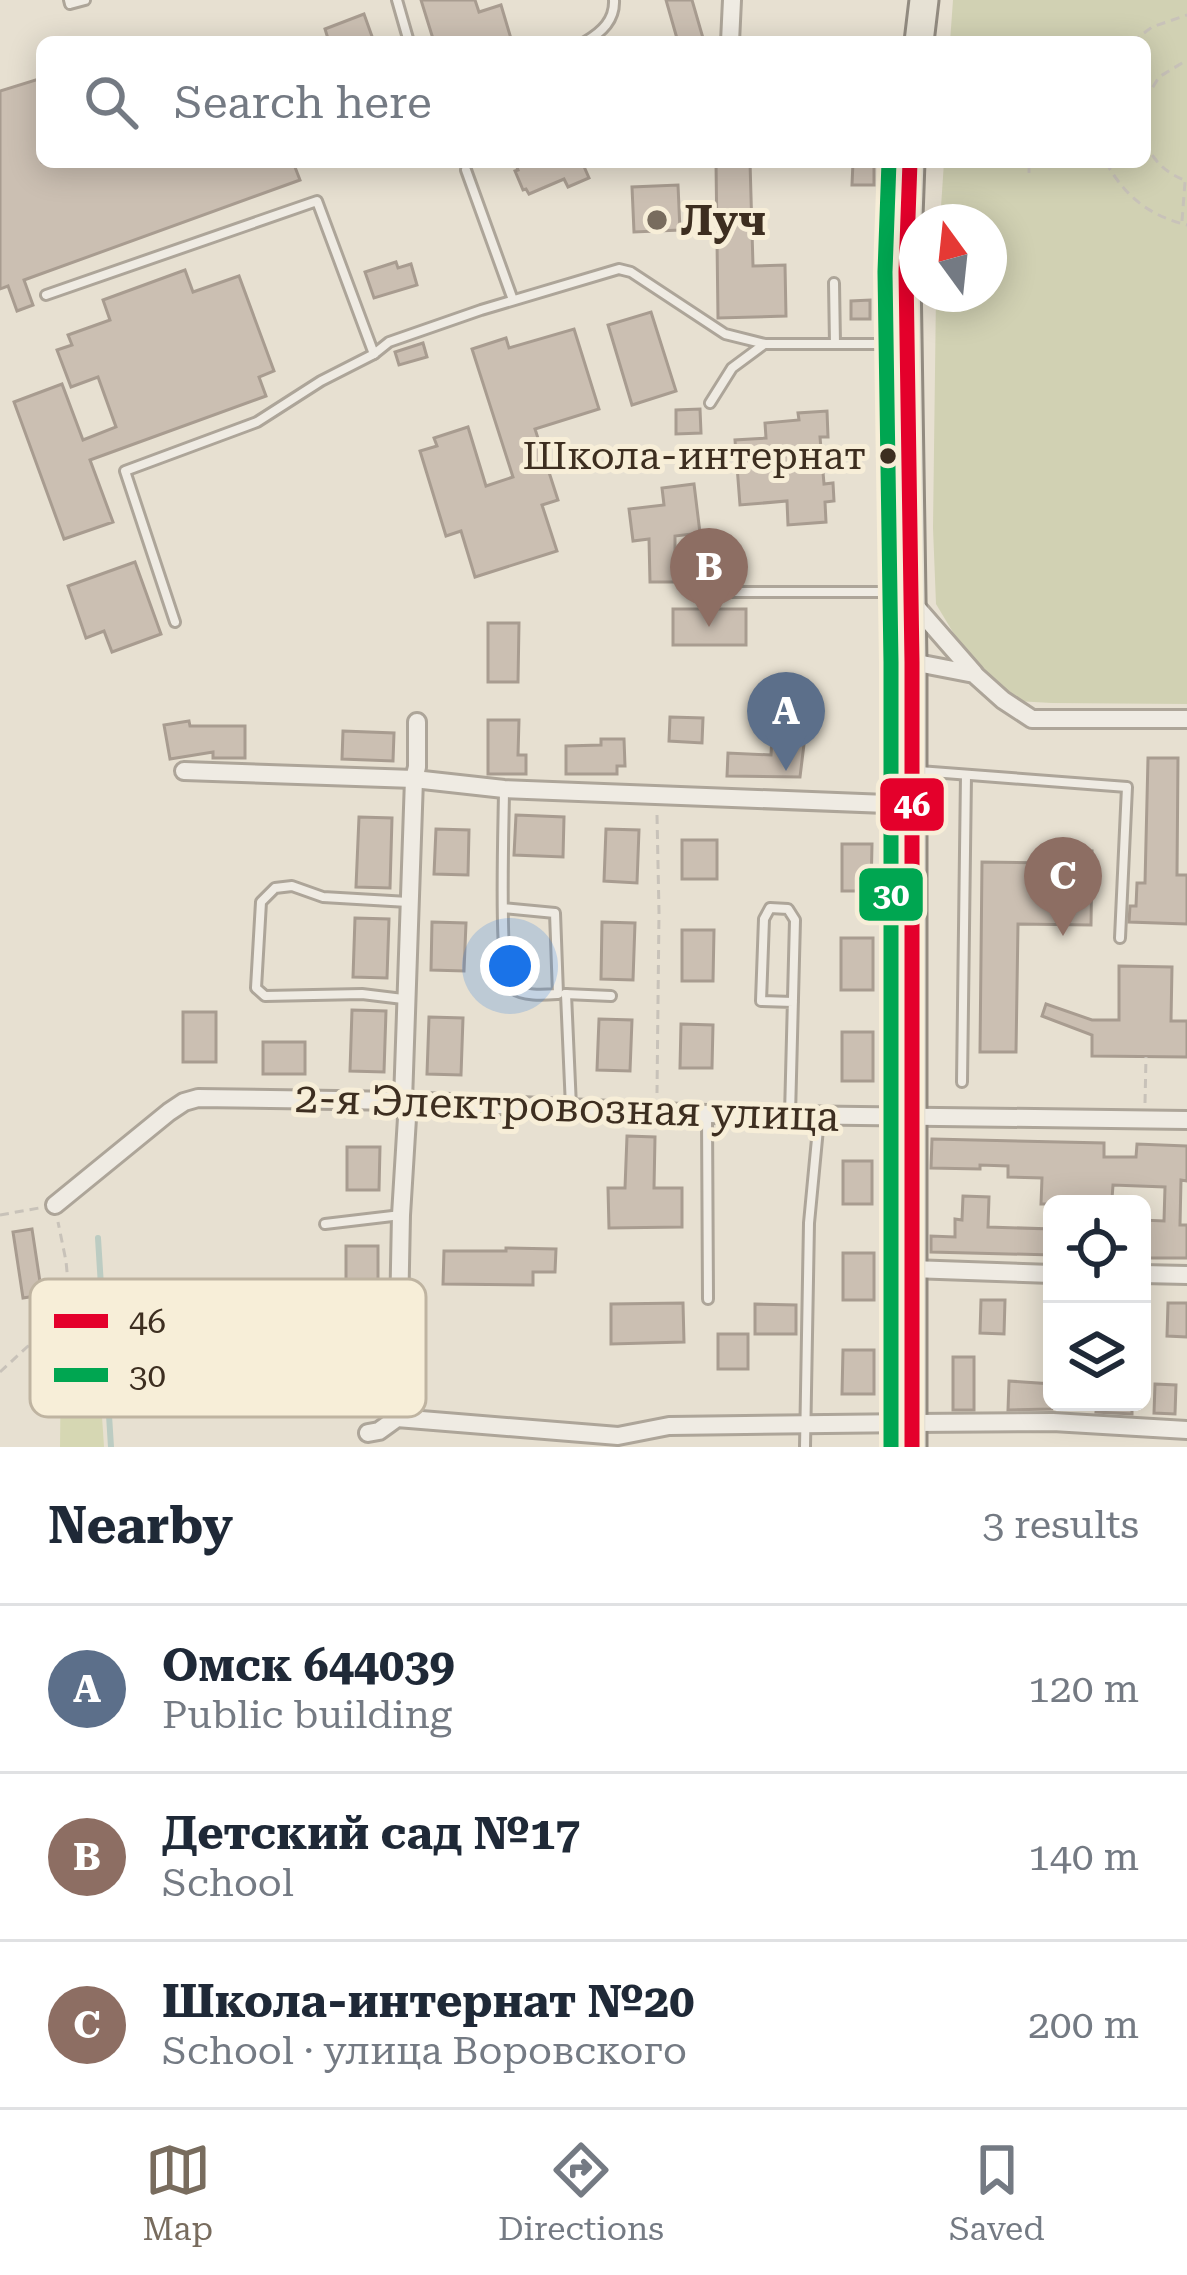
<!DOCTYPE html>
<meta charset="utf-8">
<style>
:root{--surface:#fff;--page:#f2f2f3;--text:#1f2937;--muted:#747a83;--line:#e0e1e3;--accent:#786c5e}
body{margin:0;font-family:"Roboto Serif",serif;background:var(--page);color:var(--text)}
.controls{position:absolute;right:36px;bottom:36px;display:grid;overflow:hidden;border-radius:18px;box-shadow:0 6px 30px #0003}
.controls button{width:108px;height:108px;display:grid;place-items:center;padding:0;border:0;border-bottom:3px solid var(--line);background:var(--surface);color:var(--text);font:60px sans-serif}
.compass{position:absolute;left:899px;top:204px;width:108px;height:108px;border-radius:50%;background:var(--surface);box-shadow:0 6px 30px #0003;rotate:345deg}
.you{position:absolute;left:510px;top:966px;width:42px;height:42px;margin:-30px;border:9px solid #fff;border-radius:50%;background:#1a73e8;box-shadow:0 0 0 18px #1a73e833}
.badge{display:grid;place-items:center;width:78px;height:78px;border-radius:50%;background:var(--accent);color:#fff;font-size:39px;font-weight:700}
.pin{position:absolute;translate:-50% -99px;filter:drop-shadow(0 3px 6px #0008)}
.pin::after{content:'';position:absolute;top:63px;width:42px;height:36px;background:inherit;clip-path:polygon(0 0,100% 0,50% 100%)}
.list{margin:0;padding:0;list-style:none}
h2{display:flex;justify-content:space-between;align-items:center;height:156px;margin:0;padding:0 48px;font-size:51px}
h2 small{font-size:39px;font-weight:400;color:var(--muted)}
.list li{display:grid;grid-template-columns:78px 1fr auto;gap:36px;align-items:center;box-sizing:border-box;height:168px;padding:0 48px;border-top:3px solid var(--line)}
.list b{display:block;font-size:45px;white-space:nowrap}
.list p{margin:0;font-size:39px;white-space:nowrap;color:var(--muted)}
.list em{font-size:39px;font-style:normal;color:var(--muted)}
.icon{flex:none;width:66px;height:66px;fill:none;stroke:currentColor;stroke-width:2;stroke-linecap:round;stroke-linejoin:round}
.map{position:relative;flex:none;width:1187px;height:1447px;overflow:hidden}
.search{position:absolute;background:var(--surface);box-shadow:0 6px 30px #0003;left:36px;right:36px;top:36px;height:132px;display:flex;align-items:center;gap:30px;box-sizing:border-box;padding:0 42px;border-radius:18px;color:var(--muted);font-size:45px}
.sheet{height:660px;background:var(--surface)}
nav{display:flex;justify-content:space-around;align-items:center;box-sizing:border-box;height:168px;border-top:3px solid var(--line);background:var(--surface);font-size:33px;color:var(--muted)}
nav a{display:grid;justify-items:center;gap:6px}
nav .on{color:var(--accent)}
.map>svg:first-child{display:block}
.green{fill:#d6d7b3}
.cemetery{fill:#d1d1b3}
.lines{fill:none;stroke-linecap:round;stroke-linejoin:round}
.stream{stroke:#bcccc2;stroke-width:6}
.building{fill:#cbbfb2;stroke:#a89c90;stroke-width:3}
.service-casing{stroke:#ada599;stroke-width:14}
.minor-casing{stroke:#ada599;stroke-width:22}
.primary-casing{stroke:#928b80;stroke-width:33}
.path{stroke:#c8c2b9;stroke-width:3;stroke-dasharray:9 6;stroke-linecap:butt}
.service{stroke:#efebe3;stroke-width:8}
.minor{stroke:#efebe3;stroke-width:16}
.primary{stroke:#e6e1d4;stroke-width:27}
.bus-1-casing{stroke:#f7eed8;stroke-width:24}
.bus-2-casing{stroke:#f7eed8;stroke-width:24}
.bus-1{stroke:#e4002b;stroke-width:15}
.bus-2{stroke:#00a651;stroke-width:15}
.poi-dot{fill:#786c5e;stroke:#f7eed8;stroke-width:4.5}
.bus-dot{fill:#3d2e20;stroke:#f7eed8;stroke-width:4.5}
.labels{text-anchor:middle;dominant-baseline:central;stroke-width:10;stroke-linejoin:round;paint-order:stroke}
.bus-label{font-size:39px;fill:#3d2e20;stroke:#f7eed8;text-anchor:end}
.poi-label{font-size:42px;font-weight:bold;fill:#3d2e20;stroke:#f7eed8;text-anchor:start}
.street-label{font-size:42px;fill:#3d2e20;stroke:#f7eed8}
.key{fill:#f7eed8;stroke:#bfb4a1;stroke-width:3}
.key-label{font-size:33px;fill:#3d2e20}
.line-badge{stroke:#f7eed8;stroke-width:4.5}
.badge-label{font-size:33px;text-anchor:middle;font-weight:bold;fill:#fff}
</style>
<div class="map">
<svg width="1187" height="1447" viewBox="0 0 1187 1447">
<rect width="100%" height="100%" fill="#e7e0d1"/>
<!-- green -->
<polygon class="green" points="97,1338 104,1447 60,1447 61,1357 72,1342"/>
<!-- cemetery -->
<polygon class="cemetery" points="953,0 1187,0 1187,704 1052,703 1015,701 990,679 957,639 936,604 933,528 936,294 989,294 989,222 940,222 944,162 1145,162 1145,42 950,42"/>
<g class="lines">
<!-- stream -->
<polyline class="stream" points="98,1238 111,1447"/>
</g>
<!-- building -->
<g class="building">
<polygon points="421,0 475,0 479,12 501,5 512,42 434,42"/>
<polygon points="666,0 692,0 703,38 678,42"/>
<polygon points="364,14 374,42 329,42 325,29"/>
<polygon points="42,78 42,162 293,162 300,180 24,280 33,305 17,311 8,286 0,289 0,91"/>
<polygon points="515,162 582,162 589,178 568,187 564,179 529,194 526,189 523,190 515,171 518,170"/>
<polygon points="716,162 750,162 753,266 785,265 786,316 718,318"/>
<polygon points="853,162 874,162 874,185 852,185"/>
<polygon points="678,185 680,230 634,232 632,187"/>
<polygon points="396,262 398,268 411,264 417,285 374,298 365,272"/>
<polygon points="185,270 193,292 239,276 274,371 259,377 266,396 90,460 113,522 64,539 14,402 62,384 83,440 116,427 98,377 71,387 57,350 72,345 68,335 110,320 103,300"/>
<polygon points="870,300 870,319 851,319 851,301"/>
<polygon points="651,312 676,391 632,405 608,325"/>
<polygon points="574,329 599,409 535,429 558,500 542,505 557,551 475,577 461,531 446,536 420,451 437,446 434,438 468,427 486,486 513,477 472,349 506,338 509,348"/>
<polygon points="423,343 427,357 399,365 395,352"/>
<polygon points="700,409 701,433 676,434 676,410"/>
<polygon points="827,411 828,437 820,437 824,484 833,483 834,501 825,502 826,522 788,525 787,501 740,505 735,440 766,438 765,423 799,420 798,413"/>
<polygon points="694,484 700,533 675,536 675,582 650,582 649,539 633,541 629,509 664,505 662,488"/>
<polygon points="135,562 161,634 112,652 104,631 86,638 68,586"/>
<rect x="673" y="609" width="73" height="36"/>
<polygon points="488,623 519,623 518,682 488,682"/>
<polygon points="670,717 703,718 702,743 669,741"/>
<polygon points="488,720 519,720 518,755 526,755 526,774 488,774"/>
<polygon points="189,721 190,726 245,726 245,758 213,758 213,752 170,759 164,725"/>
<polygon points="343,731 394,733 393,761 342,759"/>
<polygon points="772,735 805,736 800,777 727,776 728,753 771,755"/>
<polygon points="601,739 624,739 625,766 617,766 617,774 566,774 566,746 601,745"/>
<polygon points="1148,758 1178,758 1177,875 1187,875 1187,924 1129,922 1130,906 1136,906 1137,883 1145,883"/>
<polygon points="516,815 564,817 563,857 514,855"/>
<polygon points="359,817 392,818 390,888 356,887"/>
<polygon points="436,829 469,830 468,875 434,874"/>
<polygon points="606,829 639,830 637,883 604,881"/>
<rect x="682" y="840" width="35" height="39"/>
<polygon points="842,844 872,844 871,891 842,891"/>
<polygon points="1045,850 1092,851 1091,925 1018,924 1016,1052 980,1052 982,862 1045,863"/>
<polygon points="355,918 389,919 387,978 353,977"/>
<polygon points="432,922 466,923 464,971 431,970"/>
<polygon points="602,922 635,923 633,980 601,979"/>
<polygon points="682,930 714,930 713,981 682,981"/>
<rect x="841" y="938" width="32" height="52"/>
<polygon points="1119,966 1172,967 1171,1021 1187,1021 1187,1057 1092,1056 1092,1035 1042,1016 1046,1004 1092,1020 1119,1020"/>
<polygon points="352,1010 386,1011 384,1072 350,1071"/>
<rect x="183" y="1012" width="33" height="50"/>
<polygon points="429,1017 463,1018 461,1075 427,1074"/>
<polygon points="599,1019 632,1020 630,1071 597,1070"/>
<polygon points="681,1024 713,1025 712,1068 680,1068"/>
<rect x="842" y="1032" width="31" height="49"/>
<rect x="263" y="1042" width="42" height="32"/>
<polygon points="627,1136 655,1137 654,1188 682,1188 682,1227 609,1228 608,1188 625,1188"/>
<polygon points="932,1139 1104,1143 1104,1157 1136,1157 1137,1144 1187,1146 1187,1181 1181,1180 1180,1225 1187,1225 1187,1258 1142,1258 1142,1220 1164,1221 1165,1187 1113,1185 1112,1199 1082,1198 1081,1204 1041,1204 1042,1178 1008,1177 1008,1166 980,1165 980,1169 931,1168"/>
<polygon points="347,1147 380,1147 379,1190 347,1190"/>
<rect x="843" y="1161" width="29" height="43"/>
<polygon points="963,1196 989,1197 988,1227 1052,1229 1052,1255 931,1252 931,1236 955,1237 955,1219 962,1220"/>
<polygon points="32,1229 42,1295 23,1298 13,1232"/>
<rect x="346" y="1246" width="32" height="49"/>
<polygon points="506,1248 556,1249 555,1272 533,1272 533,1285 443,1284 444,1251 506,1251"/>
<rect x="843" y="1253" width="31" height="47"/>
<polygon points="981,1300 1005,1300 1004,1334 980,1333"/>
<polygon points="683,1303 684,1342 611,1344 611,1304"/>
<polygon points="1168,1303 1187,1303 1187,1337 1167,1336"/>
<polygon points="755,1304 796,1305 796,1334 755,1334"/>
<rect x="718" y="1334" width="30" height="35"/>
<polygon points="843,1350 874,1350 874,1394 842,1394"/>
<rect x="953" y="1357" width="21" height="53"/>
<polygon points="1009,1381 1052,1384 1052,1409 1008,1410"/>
<polygon points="1155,1384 1176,1385 1175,1414 1154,1413"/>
<polygon points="1097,1402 1132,1402 1132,1414 1096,1412"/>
</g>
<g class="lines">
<defs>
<g id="service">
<polyline points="69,0 70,4 85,0"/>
<polyline points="397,0 409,42"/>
<path d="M585 42C602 32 615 20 614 0"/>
<polyline points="466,170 513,300"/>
<polyline points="834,283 835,344"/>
<polyline points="46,295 317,201 374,354"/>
<polyline points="710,403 732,368 763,345"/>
<polyline points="732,592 905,592"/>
<polyline points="175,622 125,471 257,422 321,381 374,354 389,342 481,310 619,269 631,272 725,334 765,344 904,344"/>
<polyline points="919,771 1127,787 1120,938"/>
<path d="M503 908 555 913 558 994C545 995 522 997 511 987 498 975 504 817 504 789"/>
<polyline points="565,994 611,996"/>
<polyline points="566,994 571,1107"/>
<polyline points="403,999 362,994 265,996 256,988 261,902 275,888 292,886 323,897 408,902"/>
<polyline points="962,1082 966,775"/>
<polyline points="790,1115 795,920 788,909 770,908 764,919 761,1001 793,1002"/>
<polyline points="707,1116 708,1299"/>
<polyline points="325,1224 401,1215"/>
<polyline points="805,1447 809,1223 819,1118"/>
</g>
<g id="minor">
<polyline points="730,42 732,0"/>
<polyline points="912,602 974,673"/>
<polyline points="912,662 974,674 1003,700 1032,719 1187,719"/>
<polyline points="184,771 414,779 504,789 912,805"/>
<polyline points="55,1205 169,1112 184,1102 198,1098 403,1101 707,1114 1187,1120"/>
<polyline points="911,1269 1052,1274"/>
<polyline points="1142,1274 1187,1275"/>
<polyline points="397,1418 401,1215 407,1118 403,1101 414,779 417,767 417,722"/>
<polyline points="368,1433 379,1431 397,1418 618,1436 669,1426 912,1423 1053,1422 1187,1430"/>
</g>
<g id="primary">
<polyline points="919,42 924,0"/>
<polyline points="910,162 906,272 912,662 912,1447"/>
</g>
</defs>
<!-- service casing -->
<use href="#service" class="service-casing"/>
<!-- minor casing -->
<use href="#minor" class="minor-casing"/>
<!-- primary casing -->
<use href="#primary" class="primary-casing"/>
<!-- path -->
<g class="path">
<polyline points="1038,42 1038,41"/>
<polyline points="1132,42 1152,27 1187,15"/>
<polyline points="1145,100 1159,77 1187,60"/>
<path d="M1145 142C1154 162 1167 174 1187 181"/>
<path d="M1106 162C1124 196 1150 216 1187 225"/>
<polyline points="1029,173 1029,162"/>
<polyline points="1182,221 1185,182"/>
<polyline points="657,815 659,912 657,1093"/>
<polyline points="1145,1103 1146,1057"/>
<polyline points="0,1215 39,1208"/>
<polyline points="0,1372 27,1347 66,1323 71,1314 66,1261 58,1222"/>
</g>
<!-- service -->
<use href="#service" class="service"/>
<!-- minor -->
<use href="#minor" class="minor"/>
<!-- primary -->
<use href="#primary" class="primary"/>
<defs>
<polyline id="bus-1" points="910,162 906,272 912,662 912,1447"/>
<polyline id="bus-2" points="889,162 885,272 891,662 891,1447"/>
</defs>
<!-- bus-1 casing -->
<use href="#bus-1" class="bus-1-casing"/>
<!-- bus-2 casing -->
<use href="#bus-2" class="bus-2-casing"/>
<!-- bus-1 -->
<use href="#bus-1" class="bus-1"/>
<!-- bus-2 -->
<use href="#bus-2" class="bus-2"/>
</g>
<!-- markers -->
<circle class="poi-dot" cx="657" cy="220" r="12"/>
<circle class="bus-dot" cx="888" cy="456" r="10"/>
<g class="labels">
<!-- bus labels -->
<g class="bus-label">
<text x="866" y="456">Школа-интернат</text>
</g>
<!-- poi labels -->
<g class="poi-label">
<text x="681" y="220">Луч</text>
</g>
<!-- street labels -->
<g class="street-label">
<text transform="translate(567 1107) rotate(2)">2-я Электровозная улица</text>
</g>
</g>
<!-- legend -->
<rect x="30" y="1279" width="396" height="138" rx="18" class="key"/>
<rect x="54" y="1314" width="54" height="14" fill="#e4002b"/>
<rect x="54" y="1368" width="54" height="14" fill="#00a651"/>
<g class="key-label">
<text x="129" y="1333">46</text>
<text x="129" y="1387">30</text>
</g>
<g class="line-badge">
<rect x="878" y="776" width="68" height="57" rx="12" fill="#e4002b"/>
<rect x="857" y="866" width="68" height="57" rx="12" fill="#00a651"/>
</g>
<g class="badge-label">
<text x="912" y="816">46</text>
<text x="891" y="906">30</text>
</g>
</svg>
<div class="controls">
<button><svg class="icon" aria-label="locate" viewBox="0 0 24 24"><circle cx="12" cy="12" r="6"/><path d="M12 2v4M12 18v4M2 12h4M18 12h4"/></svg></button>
<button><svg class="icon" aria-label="layers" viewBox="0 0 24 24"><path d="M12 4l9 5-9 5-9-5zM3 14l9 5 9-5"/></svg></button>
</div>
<svg class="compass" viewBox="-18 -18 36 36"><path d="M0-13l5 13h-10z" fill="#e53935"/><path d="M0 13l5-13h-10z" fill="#747a83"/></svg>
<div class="you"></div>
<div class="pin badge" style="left:786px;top:771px;background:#5c6f8a">A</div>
<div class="pin badge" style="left:709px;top:627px;background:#8d6e63">B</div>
<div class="pin badge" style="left:1063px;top:936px;background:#8d6e63">C</div>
<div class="search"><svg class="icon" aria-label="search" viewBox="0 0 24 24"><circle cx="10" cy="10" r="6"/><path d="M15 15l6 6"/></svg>Search here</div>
</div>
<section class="sheet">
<h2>Nearby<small>3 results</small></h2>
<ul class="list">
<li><span class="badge" style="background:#5c6f8a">A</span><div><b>Омск 644039</b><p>Public building</p></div><em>120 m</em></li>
<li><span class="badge" style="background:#8d6e63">B</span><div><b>Детский сад №17</b><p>School</p></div><em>140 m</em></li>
<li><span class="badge" style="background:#8d6e63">C</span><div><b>Школа-интернат №20</b><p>School · улица Воровского</p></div><em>200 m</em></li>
</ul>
</section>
<nav>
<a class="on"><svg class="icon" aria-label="map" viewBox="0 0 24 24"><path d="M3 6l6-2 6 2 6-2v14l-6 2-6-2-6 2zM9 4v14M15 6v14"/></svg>Map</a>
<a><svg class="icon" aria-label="directions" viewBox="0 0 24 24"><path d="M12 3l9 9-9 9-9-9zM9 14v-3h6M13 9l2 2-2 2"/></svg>Directions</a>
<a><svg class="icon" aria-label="saved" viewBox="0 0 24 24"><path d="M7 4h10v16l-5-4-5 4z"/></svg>Saved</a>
</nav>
